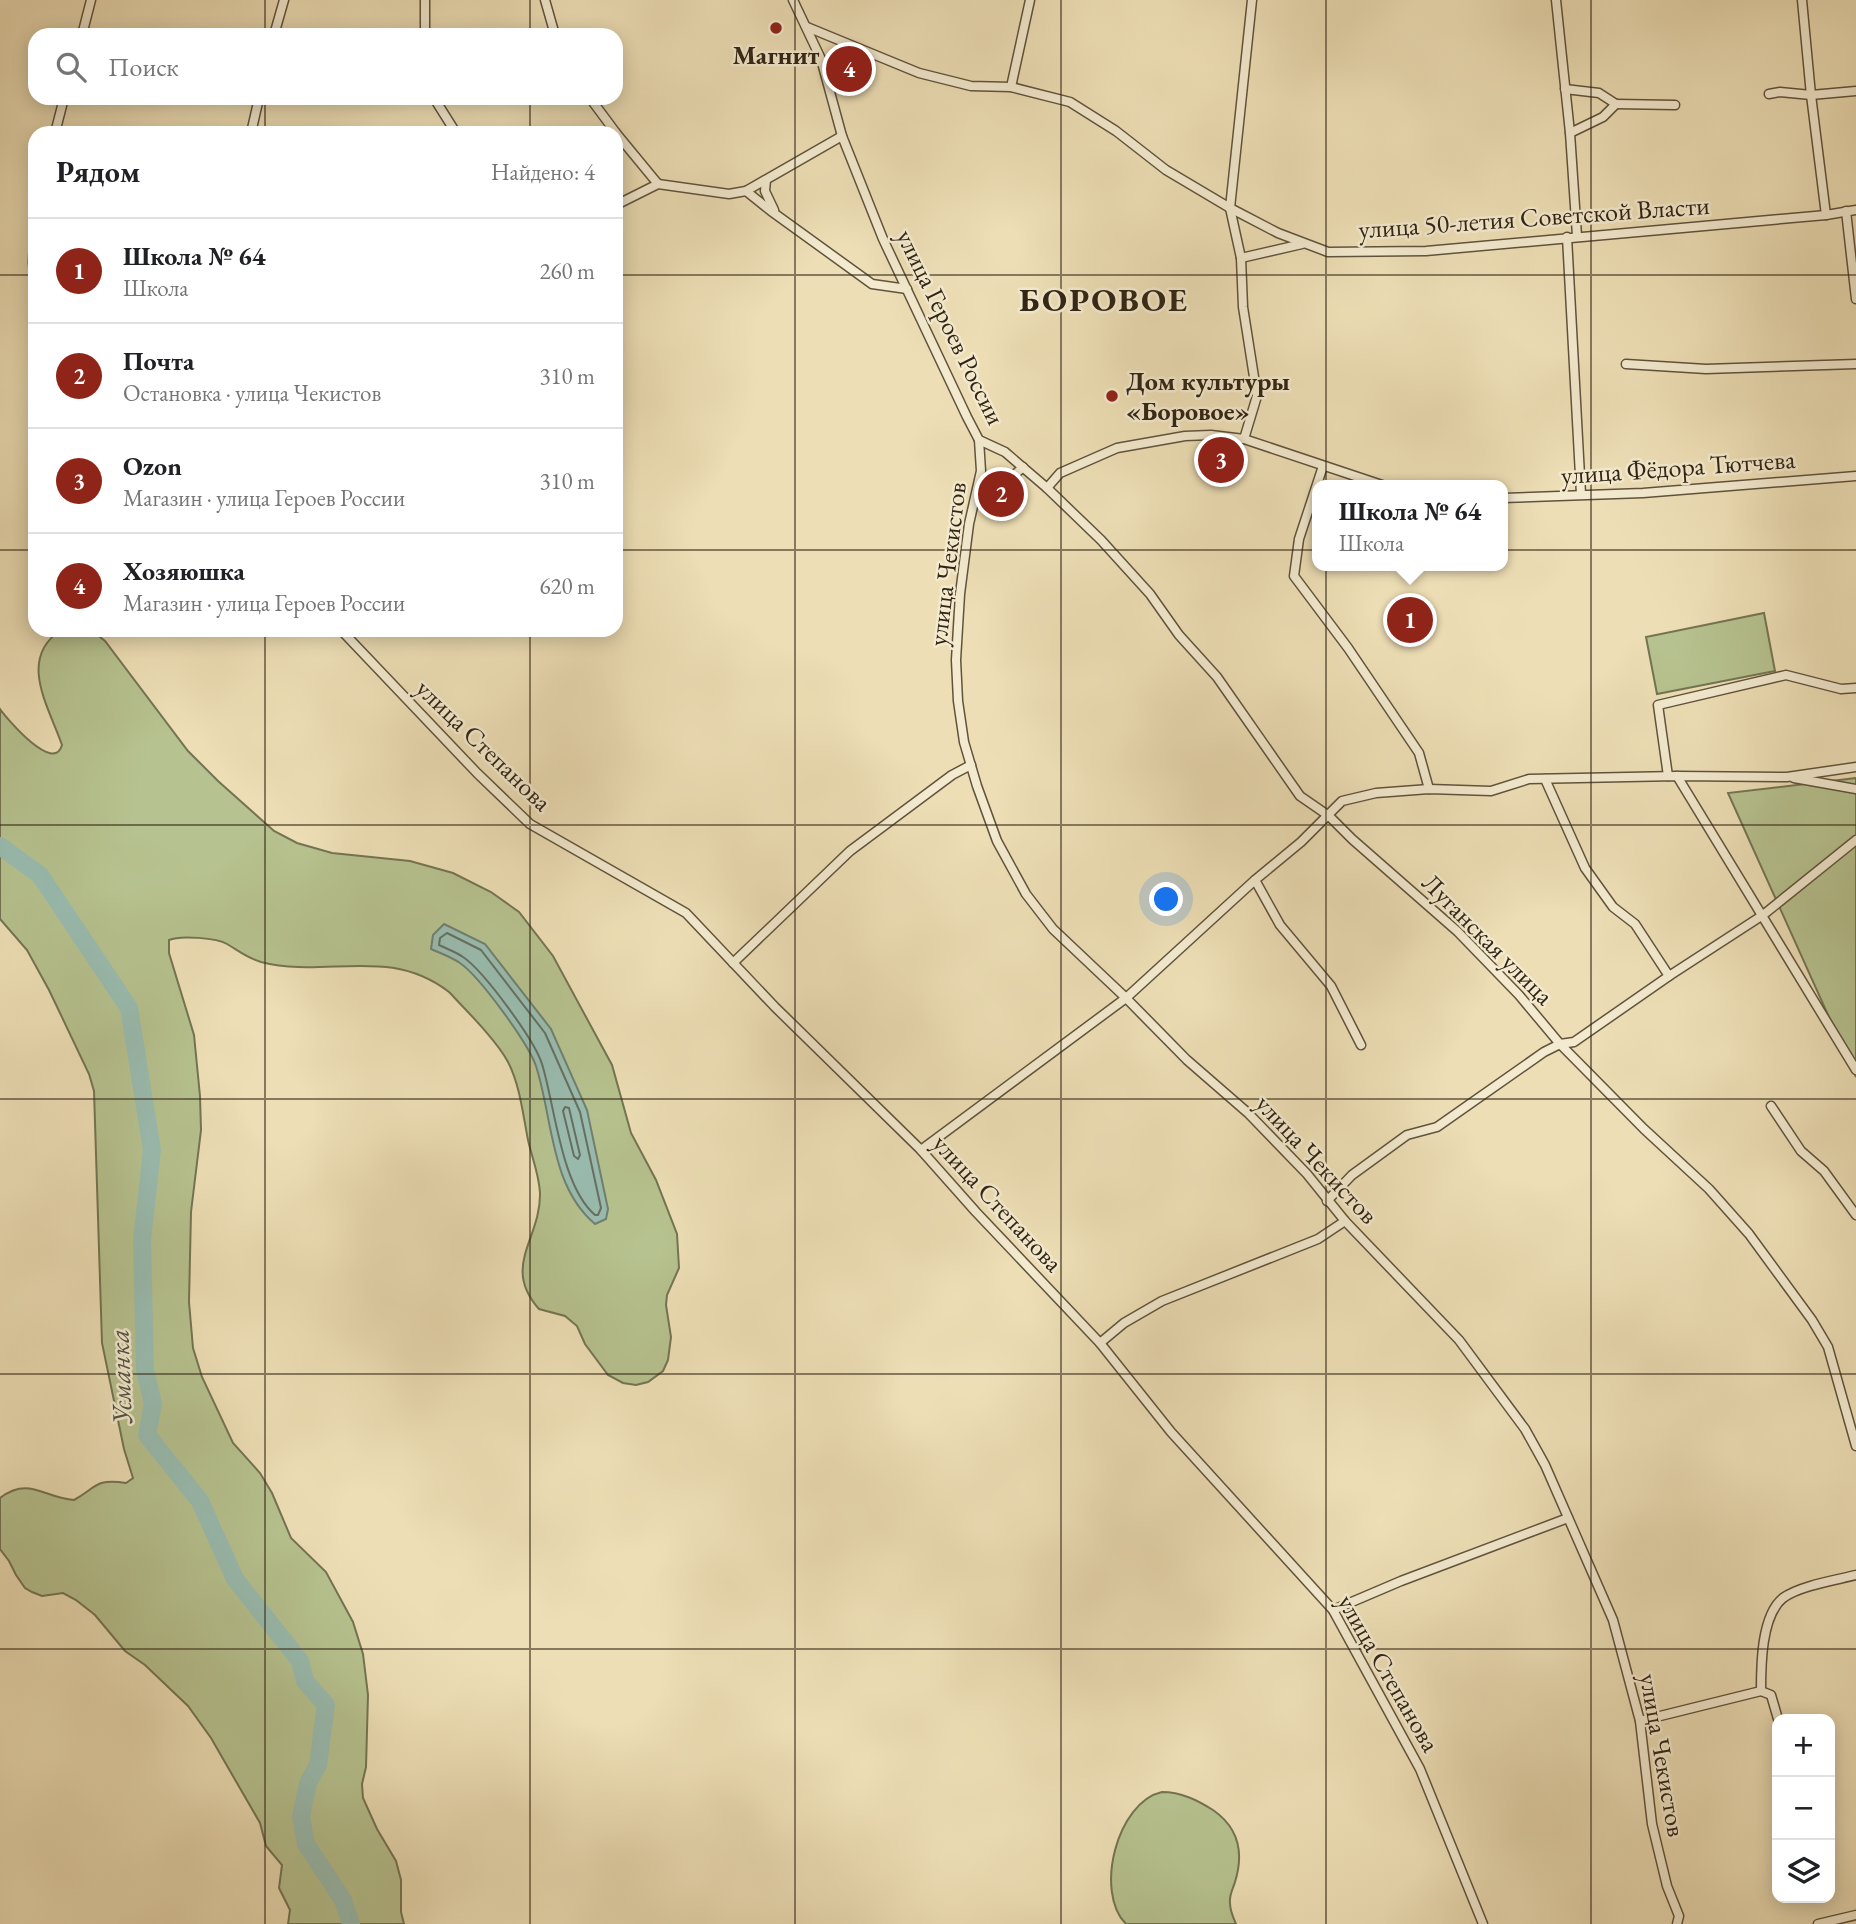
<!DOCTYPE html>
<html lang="ru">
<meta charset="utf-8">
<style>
:root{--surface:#fff;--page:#f2f2f2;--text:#202124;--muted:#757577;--line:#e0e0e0;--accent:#8f2418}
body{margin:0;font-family:"EB Garamond",serif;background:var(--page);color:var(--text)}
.controls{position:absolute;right:21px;bottom:21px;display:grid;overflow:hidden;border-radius:14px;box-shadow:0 4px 18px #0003}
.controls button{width:63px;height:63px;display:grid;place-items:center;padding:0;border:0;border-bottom:2px solid var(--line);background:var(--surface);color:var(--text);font:35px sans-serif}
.you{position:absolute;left:1167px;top:900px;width:24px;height:24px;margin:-18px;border:5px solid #fff;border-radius:50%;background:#1a73e8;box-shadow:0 0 0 10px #1a73e833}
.badge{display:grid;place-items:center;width:46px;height:46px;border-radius:50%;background:var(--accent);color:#fff;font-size:23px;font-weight:700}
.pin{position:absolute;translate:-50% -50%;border:4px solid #fff;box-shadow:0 2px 7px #0006}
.popup{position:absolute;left:1312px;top:480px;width:196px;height:91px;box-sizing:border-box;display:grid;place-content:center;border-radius:14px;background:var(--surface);filter:drop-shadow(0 2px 5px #0005);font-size:23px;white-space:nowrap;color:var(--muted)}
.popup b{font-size:26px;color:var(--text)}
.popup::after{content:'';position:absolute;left:50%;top:100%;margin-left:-14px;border:14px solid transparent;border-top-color:var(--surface)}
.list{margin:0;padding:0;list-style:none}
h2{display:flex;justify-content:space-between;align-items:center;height:91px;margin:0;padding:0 28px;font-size:30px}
h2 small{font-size:23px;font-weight:400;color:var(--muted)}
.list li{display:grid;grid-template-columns:46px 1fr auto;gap:21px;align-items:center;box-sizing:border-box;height:105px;padding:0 28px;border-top:2px solid var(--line)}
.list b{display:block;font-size:26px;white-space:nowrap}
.list p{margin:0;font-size:23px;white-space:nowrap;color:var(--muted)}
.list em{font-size:23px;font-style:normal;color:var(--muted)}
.icon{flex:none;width:38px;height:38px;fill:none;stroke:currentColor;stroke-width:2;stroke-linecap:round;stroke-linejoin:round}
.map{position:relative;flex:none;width:1856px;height:1924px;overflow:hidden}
.search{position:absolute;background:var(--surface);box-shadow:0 4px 18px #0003;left:28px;top:28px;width:595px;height:77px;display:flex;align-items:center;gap:18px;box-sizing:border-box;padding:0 24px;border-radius:21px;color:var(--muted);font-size:26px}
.panel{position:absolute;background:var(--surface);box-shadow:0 4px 18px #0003;left:28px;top:126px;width:595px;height:511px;border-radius:21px}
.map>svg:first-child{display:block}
.green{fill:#b6c28f;stroke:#747452;stroke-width:2}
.water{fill:#99bcb0;stroke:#6f8072;stroke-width:2}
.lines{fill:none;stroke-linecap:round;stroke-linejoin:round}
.shore{stroke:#657062;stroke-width:2}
.river{stroke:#99bcb0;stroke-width:18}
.street-casing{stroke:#60533c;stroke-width:11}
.street{stroke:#f3eacf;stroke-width:8}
.grid{fill:none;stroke:#312514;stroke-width:2;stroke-opacity:0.55}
.poi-dot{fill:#8f2418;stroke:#f3eacf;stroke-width:2.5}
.labels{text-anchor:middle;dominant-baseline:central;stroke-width:5;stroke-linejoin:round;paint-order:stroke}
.poi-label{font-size:26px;font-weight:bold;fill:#312514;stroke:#f3eacf}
.street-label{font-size:26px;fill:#312514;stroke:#f3eacf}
.water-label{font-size:28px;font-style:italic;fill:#505243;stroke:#f3eacf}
.district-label{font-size:33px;font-weight:bold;letter-spacing:2px;fill:#312514;stroke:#f3eacf}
</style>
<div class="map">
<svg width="1856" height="1924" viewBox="0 0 1856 1924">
<rect width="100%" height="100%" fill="#eddeb5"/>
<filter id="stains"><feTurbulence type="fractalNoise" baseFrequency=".00286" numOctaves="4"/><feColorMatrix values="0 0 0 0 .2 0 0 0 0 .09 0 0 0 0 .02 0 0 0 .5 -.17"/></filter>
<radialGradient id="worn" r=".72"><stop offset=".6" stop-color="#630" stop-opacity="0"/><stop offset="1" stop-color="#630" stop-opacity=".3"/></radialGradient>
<!-- green -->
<g class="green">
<polygon points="1764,613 1775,671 1657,694 1646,637"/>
<path d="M61 630H91L105 641 188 751 218 781 274 831 297 843 332 853 410 861 453 873 491 892 519 912 553 956 612 1065 631 1133 656 1180 677 1234 679 1268 667 1295 666 1305 671 1337 668 1360 663 1371 648 1382 636 1385 623 1383 608 1375 585 1344 577 1326 565 1316 539 1309C501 1266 541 1239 540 1193 539 1174 532 1158 528 1140 523 1115 520 1085 508 1062 497 1041 466 1010 449 992 388 945 326 979 261 962 247 958 239 951 227 944 217 938 180 935 169 940V953L194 1035 200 1096 201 1130 191 1212 189 1302 193 1348 202 1377 233 1443 260 1473 272 1493 291 1538 326 1572 353 1622 363 1654 368 1695 366 1767 362 1784 363 1798 377 1829 396 1861 401 1880V1912L404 1924H288L290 1910 279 1888 282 1865 266 1846 260 1823 211 1738 188 1706 145 1665 125 1651 95 1615 76 1600 63 1593 42 1596 32 1592 25 1588 16 1575 9 1561 0 1549V1498C29 1476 44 1498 74 1500 96 1488 95 1478 126 1483L133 1478 124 1449 102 1343 94 1091 89 1074 49 990 27 950 0 919V709C8 720 54 774 62 745 49 707 17 659 61 630Z"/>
<polygon points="1856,778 1856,1077 1728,793"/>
<path d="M1162 1792C1181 1792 1197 1800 1213 1810 1239 1828 1244 1853 1235 1882 1233 1889 1229 1895 1230 1903 1230 1911 1233 1917 1236 1924H1126C1094 1892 1117 1802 1162 1792Z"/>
</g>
<!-- water -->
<path class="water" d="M444 924 485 944 551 1029 587 1110 608 1209 606 1219 595 1224C550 1186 553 1119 536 1066 528 1043 480 977 460 963 451 957 440 953 431 949L433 935Z"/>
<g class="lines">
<!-- shore -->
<g class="shore">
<path d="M447 933 481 950 545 1033 580 1112 601 1208 598 1215H595C561 1186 555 1106 542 1064 535 1041 484 971 463 957 456 952 447 949 439 945L440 938Z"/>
<polygon points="565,1107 569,1108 580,1155 578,1159 574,1156 563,1111"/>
</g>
<!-- river -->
<polyline class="river" points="0,846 40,875 129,1008 152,1150 142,1240 145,1370 153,1404 147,1435 200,1501 235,1579 300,1661 305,1681 326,1705 318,1765 308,1783 301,1817 306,1844 343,1900 351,1924"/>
<defs>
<g id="street">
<polyline points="545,0 555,35"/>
<polyline points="793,0 821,59 842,136 883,239 967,417 979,440 1005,452 1047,488 1060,473 1117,448 1185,436 1211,435 1244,439 1382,485"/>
<polyline points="1556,0 1570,133 1577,236"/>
<polyline points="1802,0 1811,95 1826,215"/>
<polyline points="807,27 919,73 971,86 1011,87 1070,102 1116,131 1166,170 1230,208 1278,233 1328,252 1426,251 1826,215 1856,210"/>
<polyline points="82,35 91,0"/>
<polyline points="274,35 284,0"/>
<polyline points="425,35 425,0"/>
<polyline points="1011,87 1030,0"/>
<polyline points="1565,89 1599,93 1616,104 1603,117 1570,133"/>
<polyline points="1769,94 1780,92 1811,95 1856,91"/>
<polyline points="434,98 456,133"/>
<polyline points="590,98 616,133"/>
<polyline points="1616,104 1675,105"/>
<polyline points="55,133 64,98"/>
<polyline points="251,133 259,98"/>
<polyline points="616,133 658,184"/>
<polyline points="842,136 746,191 771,211 872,284 907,289"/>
<polyline points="766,180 765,191 774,210"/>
<polyline points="616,205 658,184 729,194 746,191"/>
<polyline points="1846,211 1856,299"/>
<polyline points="35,224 33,262 35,288"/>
<polyline points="1567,237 1581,494"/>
<polyline points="1241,258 1302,244"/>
<polyline points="1626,364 1706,369 1856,364"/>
<polyline points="1244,439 1257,396 1243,307 1241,258 1230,208 1252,0"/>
<polyline points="979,440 981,471 969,524 960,594 956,660 958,701 964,742 977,786 997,841 1026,894 1053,929 1126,998 1187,1060 1248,1113 1307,1174 1345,1221 1459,1340 1525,1429 1545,1465 1613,1620 1640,1721 1652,1824 1667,1886 1679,1916 1677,1924"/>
<polyline points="1323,466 1299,539 1294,576 1348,648 1419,753 1429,789"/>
<path d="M978 488C998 490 1009 480 1023 467"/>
<polyline points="1047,488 1101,540 1150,594 1179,635 1217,677 1300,796 1329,816 1352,839 1457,931 1519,995 1560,1044 1644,1129 1709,1189 1749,1234 1812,1320 1828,1347 1856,1446"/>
<polyline points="1503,498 1643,493 1856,476"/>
<polyline points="341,630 477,773 530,824 686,913 775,1007 921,1150 976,1212 1100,1343 1171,1432 1333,1610 1420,1769 1483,1924"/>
<polyline points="1668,776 1658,705 1786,675 1841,689 1856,688"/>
<polyline points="1677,776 1856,1070"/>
<polyline points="1794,778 1856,789"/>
<polyline points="1545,779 1585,868 1613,907 1635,924 1669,976"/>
<polyline points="1255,880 1280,925 1331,986 1361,1045"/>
<polyline points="733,963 850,851 952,775 971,765"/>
<polyline points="1771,1106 1801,1151 1824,1171 1856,1215"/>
<polyline points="921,1150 1126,998 1255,880 1301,842 1342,801 1376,793 1429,789 1491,791 1529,779 1677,776 1787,777 1856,767"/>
<polyline points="1327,1201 1352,1175 1407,1135 1437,1127 1544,1052 1560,1044 1574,1042 1669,976 1763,915 1856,840"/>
<polyline points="1100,1343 1124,1323 1162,1301 1318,1239 1345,1221"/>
<polyline points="1333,1610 1401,1581 1568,1518"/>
<path d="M1778 1719 1771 1695 1761 1691C1761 1666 1761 1616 1783 1598 1799 1586 1836 1580 1856 1575"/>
<polyline points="1640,1721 1761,1691"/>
<polyline points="1818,1924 1856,1915"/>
</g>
</defs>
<!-- street casing -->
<use href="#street" class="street-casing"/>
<!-- street -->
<use href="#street" class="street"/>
</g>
<!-- grid -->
<path class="grid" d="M265 0V35M530 0V35M795 0V1924M1061 0V1924M1326 0V1924M1591 0V1924M265 98V133M530 98V133M0 275H35M616 275H1856M0 550H35M616 550H1856M265 630V1924M530 630V1924M0 825H1856M0 1099H1856M0 1374H1856M0 1649H1856"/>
<!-- markers -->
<g class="poi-dot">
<circle cx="776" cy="28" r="7"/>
<circle cx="1112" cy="396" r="7"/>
</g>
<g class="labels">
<!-- poi labels -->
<g class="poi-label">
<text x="776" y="55">Магнит</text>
<text x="1126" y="381" text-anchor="start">Дом культуры<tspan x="1126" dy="30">«Боровое»</tspan></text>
</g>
<!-- street labels -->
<g class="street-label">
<text transform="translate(1534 217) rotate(-4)">улица 50-летия Советской Власти</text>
<text transform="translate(951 327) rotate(64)">улица Героев России</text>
<text transform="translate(1678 467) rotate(-4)">улица Фёдора Тютчева</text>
<text transform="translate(947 564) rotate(-83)">улица Чекистов</text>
<text transform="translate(484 745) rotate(44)">улица Степанова</text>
<text transform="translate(1488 939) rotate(45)">Луганская улица</text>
<text transform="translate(1317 1159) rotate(47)">улица Чекистов</text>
<text transform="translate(998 1203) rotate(47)">улица Степанова</text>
<text transform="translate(1389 1673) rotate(60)">улица Степанова</text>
<text transform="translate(1663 1755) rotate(80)">улица Чекистов</text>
</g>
<!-- water labels -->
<g class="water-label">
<text transform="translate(120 1377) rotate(-92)">Усманка</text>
</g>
<!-- district labels -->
<g class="district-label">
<text x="1104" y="299">БОРОВОЕ</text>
</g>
</g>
<rect width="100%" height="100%" filter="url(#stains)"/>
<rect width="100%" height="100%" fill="url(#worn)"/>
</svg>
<div class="controls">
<button>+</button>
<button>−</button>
<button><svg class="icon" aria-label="layers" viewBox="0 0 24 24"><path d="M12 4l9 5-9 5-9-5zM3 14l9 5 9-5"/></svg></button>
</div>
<div class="you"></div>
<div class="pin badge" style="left:1410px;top:620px">1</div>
<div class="popup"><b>Школа № 64</b>Школа</div>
<div class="pin badge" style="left:1001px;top:494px">2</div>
<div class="pin badge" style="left:1221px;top:460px">3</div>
<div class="pin badge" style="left:849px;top:69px">4</div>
<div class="search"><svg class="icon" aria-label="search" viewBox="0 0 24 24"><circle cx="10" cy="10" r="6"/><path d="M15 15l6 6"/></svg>Поиск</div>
<section class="panel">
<h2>Рядом<small>Найдено: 4</small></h2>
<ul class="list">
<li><span class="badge">1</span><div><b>Школа № 64</b><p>Школа</p></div><em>260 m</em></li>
<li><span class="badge">2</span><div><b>Почта</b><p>Остановка · улица Чекистов</p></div><em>310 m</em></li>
<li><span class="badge">3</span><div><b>Ozon</b><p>Магазин · улица Героев России</p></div><em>310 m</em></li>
<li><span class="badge">4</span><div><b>Хозяюшка</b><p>Магазин · улица Героев России</p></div><em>620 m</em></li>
</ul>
</section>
</div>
